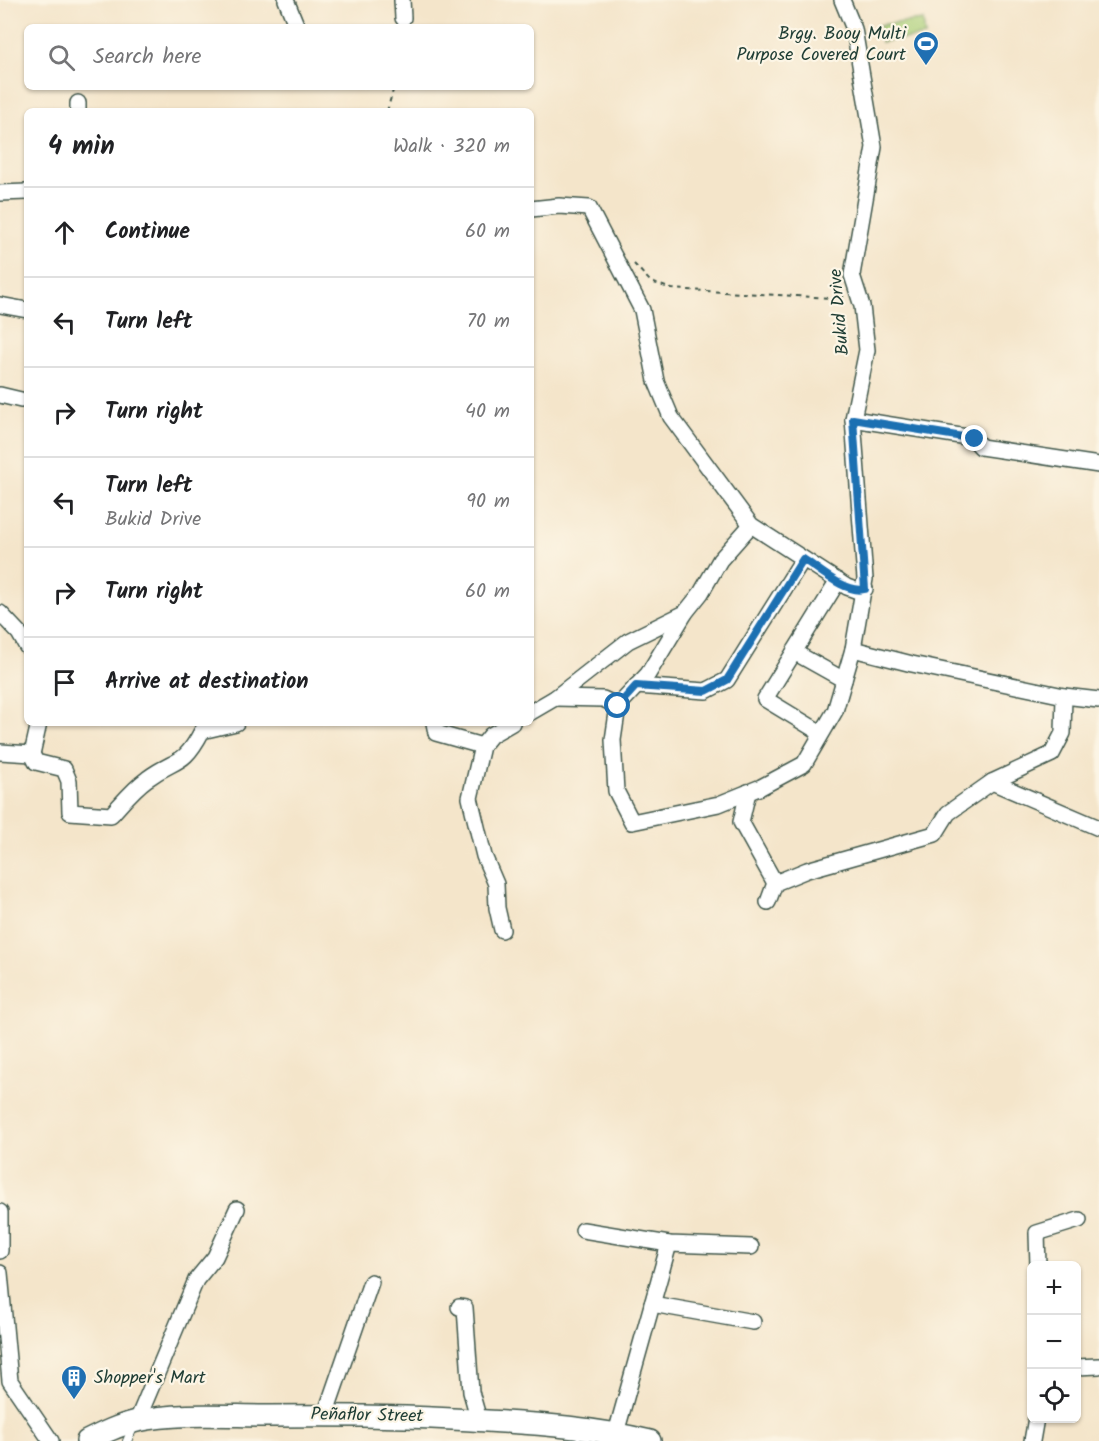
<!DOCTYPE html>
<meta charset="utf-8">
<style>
:root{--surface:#fff;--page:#f6f6f6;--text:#202124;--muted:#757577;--line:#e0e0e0}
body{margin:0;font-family:Kalam,sans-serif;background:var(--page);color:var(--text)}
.controls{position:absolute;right:18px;bottom:18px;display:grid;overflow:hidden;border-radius:9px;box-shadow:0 2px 4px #0004}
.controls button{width:54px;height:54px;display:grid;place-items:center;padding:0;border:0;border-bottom:2px solid var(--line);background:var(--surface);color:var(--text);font:30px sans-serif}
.stop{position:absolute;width:18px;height:18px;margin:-14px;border:4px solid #1f6fb2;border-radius:50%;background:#fff}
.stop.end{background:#1f6fb2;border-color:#fff;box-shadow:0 2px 6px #0008}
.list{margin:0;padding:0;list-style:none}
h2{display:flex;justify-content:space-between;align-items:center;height:78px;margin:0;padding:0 24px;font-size:26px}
h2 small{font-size:20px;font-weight:400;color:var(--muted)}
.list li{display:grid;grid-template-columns:39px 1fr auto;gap:18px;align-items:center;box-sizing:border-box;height:90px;padding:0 24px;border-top:2px solid var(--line)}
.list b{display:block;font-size:22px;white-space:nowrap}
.list p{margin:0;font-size:20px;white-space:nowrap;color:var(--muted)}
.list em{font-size:20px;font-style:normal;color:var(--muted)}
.icon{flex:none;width:33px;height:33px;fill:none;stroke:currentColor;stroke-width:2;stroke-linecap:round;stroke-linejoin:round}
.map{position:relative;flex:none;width:1099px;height:1441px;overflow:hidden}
.search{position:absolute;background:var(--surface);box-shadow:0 2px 4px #0004;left:24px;top:24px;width:510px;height:66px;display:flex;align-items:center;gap:15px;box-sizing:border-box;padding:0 21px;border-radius:9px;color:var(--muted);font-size:22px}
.panel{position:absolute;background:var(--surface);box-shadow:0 2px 4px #0004;left:24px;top:108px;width:510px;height:618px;border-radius:9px}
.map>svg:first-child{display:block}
.green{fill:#abcf78;stroke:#658656;stroke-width:1.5}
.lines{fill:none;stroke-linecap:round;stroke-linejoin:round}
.lane-casing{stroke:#3f564a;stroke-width:10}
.street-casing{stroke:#3f564a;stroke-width:18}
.secondary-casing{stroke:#3f564a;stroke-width:24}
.path{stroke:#3f564a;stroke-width:2;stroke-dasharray:4.5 4.5;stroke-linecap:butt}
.lane{stroke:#fff;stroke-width:8}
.street{stroke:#fff;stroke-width:15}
.secondary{stroke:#fff;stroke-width:21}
.route{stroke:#1f6fb2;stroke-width:8}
.labels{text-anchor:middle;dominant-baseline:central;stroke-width:4.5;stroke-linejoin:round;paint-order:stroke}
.poi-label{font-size:18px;fill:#1f3d34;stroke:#fcf5e5;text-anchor:end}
.street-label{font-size:18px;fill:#1f3d34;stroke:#fcf5e5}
</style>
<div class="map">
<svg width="1099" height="1441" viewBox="0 0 1099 1441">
<rect width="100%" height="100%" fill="#fcf5e5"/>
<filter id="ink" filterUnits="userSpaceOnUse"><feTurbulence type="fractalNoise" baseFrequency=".0167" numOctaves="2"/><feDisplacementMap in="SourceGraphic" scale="12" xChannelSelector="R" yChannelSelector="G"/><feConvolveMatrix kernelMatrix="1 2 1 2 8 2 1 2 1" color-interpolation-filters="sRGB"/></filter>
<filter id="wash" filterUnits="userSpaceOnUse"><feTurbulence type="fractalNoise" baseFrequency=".008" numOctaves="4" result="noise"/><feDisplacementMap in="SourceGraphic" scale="24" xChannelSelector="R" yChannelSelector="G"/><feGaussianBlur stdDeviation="1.35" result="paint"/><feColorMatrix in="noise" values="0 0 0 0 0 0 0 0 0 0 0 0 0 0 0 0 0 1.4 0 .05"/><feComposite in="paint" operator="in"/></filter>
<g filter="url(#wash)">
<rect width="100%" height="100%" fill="#f4e5ca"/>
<!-- green -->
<polygon class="green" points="923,20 925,36 881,42 879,25"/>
</g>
<g filter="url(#ink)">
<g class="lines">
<defs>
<polyline id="lane" points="127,1441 134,1426"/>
<g id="street">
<polyline points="286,0 297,27"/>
<polyline points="402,0 403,18"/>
<polyline points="78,111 78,103"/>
<polyline points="0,193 27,192"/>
<polyline points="531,209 559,206 589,208 642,310 656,381 671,417 751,525 847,587 858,591 865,589"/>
<polyline points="0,305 27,310"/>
<polyline points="0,395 21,400"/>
<polyline points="853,419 973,438 981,447 1099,465"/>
<polyline points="0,613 19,633 27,647"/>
<polyline points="685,613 648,674 618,706 613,740 616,791 632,822 719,804 761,787 804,764 835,711 853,649 865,579 853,419 867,350 862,306 852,275 874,147 854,29 842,0"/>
<polyline points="853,649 912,664 1064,696 1099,700"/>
<polyline points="794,652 844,680"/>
<polyline points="636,686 706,691 727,680 803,559"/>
<polyline points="555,698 603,699 618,706"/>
<polyline points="531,712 555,698 628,641 685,613 701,593 720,560 751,525"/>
<polyline points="434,723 436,733 482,746"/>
<polyline points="821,733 765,699 838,581"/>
<path d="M0 752 32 754 36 762 64 769 69 781 70 812 111 815C123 802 133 789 147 779 176 757 182 769 202 731L236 723"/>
<polyline points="32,754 39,723"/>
<polyline points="992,782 1052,754 1063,733 1064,696"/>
<polyline points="748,792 741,822 775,883"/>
<polyline points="768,902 775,883 807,870 935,834 948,813 992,782 1099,828"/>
<polyline points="502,930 497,908 496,884 484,856 470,798 482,746 491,735 512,723"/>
<polyline points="0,1212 0,1251"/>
<polyline points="583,1230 669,1244 751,1247"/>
<polyline points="1038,1266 1037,1233 1079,1220"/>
<polyline points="0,1273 10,1381 51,1441"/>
<polyline points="652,1304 753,1322"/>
<polyline points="459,1307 465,1308 471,1392 479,1420"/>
<polyline points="1076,1367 1099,1366"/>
<polyline points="325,1415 371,1282"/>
<polyline points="137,1421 196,1280 215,1257 237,1209"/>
<polyline points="616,1433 669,1244"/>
<polyline points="1032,1441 1036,1418"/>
</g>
<path id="secondary" d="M87 1441C103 1433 119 1425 137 1421 180 1412 226 1416 269 1416 342 1415 414 1416 487 1421 542 1424 596 1428 650 1441"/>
</defs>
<!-- lane casing -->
<use href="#lane" class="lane-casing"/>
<!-- street casing -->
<use href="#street" class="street-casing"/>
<!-- secondary casing -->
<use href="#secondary" class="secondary-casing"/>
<!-- path -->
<g class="path">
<polyline points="387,111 394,87"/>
<polyline points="634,264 651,282 672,289 834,298 844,296"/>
</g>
<!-- lane -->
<use href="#lane" class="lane"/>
<!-- street -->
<use href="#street" class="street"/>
<!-- secondary -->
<use href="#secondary" class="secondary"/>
</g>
</g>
<g class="lines" filter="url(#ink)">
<!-- route -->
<path class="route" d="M618 706 636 686 706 691 727 680 803 559C819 569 846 594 865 589L853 419 975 439"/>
</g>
<!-- icons -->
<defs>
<symbol id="stadium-pin" viewBox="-11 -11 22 30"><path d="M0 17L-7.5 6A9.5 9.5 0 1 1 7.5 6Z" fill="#1f6fb2" stroke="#fcf5e5"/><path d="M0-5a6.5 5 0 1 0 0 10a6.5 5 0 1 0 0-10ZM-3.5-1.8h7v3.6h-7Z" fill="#fff"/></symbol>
<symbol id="building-pin" viewBox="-11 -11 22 30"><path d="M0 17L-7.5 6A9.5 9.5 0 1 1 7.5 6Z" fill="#1f6fb2" stroke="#fcf5e5"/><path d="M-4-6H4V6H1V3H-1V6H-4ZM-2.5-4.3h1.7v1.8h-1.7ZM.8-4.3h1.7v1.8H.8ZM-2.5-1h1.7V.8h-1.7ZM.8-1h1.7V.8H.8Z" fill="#fff"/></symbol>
</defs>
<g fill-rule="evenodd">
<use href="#stadium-pin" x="911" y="29" width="30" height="40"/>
<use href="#building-pin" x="59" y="1363" width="30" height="40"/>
</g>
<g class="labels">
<!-- poi labels -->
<g class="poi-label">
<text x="906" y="34">Brgy. Booy Multi<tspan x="906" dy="21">Purpose Covered Court</tspan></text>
<text x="94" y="1378" text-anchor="start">Shopper's Mart</text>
</g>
<!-- street labels -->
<g class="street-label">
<text transform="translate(840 312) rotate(-95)">Bukid Drive</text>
<text transform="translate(367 1416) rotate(1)">Peñaflor Street</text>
</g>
</g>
</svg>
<div class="controls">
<button>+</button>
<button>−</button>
<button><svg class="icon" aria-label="locate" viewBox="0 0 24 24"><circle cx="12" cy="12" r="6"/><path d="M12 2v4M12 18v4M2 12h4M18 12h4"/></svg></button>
</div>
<div class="stop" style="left:618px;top:706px"></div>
<div class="stop end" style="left:975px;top:439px"></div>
<div class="search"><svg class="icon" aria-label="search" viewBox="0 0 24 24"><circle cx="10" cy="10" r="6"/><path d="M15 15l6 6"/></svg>Search here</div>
<section class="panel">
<h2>4 min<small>Walk · 320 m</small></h2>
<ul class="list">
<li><svg class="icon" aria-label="ahead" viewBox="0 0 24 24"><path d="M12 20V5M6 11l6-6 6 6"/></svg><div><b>Continue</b></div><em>60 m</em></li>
<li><svg class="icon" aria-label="left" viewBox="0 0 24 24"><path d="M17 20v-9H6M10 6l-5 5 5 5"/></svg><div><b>Turn left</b></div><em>70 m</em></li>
<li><svg class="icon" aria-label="right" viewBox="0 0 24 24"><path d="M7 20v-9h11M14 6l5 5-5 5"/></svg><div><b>Turn right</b></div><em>40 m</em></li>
<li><svg class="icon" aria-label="left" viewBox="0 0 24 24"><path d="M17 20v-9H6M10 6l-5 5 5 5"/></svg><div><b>Turn left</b><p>Bukid Drive</p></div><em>90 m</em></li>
<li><svg class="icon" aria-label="right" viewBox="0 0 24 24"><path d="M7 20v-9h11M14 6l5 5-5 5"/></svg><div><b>Turn right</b></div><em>60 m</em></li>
<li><svg class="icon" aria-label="arrive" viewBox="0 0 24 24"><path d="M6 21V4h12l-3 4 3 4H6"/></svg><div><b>Arrive at destination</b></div></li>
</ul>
</section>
</div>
